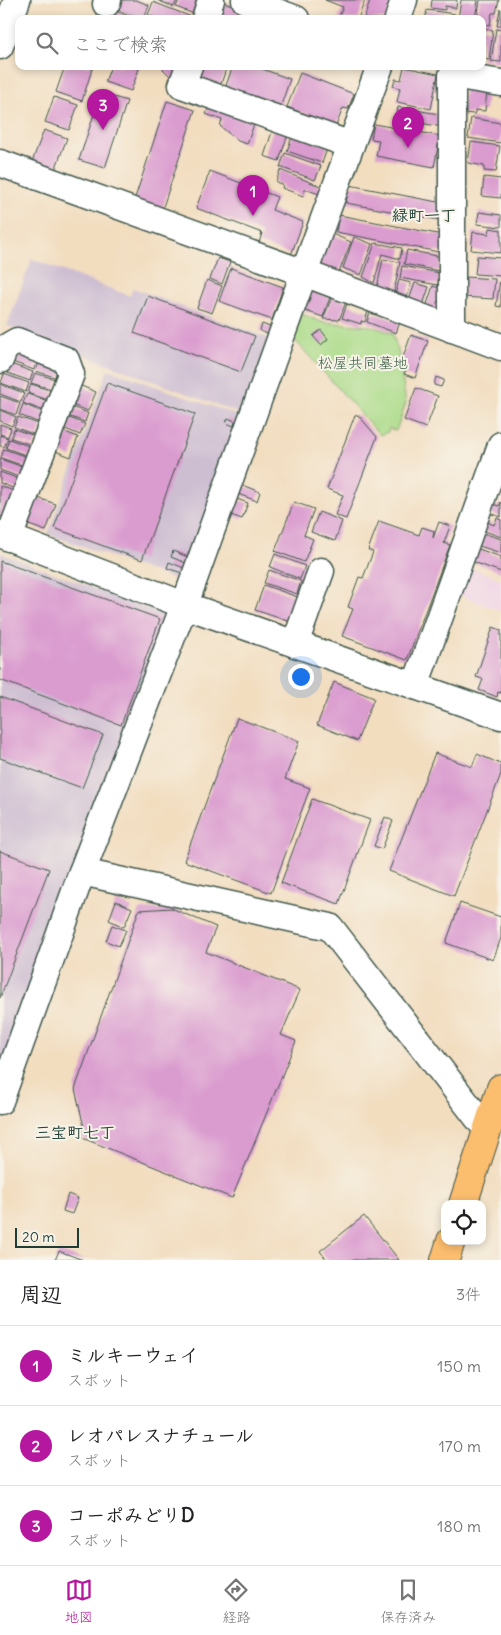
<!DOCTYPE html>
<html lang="ja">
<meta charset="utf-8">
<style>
:root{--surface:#fff;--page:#f2f2f2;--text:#202124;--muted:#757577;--line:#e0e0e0;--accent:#b5179e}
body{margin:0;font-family:Delius,"Klee One",sans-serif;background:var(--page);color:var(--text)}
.controls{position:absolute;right:15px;bottom:15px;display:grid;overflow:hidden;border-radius:10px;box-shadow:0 2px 8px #0003}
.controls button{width:45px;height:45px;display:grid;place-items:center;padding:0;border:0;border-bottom:1px solid var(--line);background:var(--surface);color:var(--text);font:25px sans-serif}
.scale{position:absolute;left:15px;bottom:12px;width:64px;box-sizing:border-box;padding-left:5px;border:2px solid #1f3d34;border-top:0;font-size:14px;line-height:18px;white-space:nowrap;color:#1f3d34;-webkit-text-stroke:4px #f7f3e8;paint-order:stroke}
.you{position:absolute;left:300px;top:676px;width:18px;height:18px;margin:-12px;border:4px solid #fff;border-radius:50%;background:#1a73e8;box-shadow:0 0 0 8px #1a73e833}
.badge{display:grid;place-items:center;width:32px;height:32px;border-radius:50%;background:var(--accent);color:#fff;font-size:16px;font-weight:700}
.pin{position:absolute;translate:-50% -41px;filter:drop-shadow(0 1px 2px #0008)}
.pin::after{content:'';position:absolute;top:26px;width:18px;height:15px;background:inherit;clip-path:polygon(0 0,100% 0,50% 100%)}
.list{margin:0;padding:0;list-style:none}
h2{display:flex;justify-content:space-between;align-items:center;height:65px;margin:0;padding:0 20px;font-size:21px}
h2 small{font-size:16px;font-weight:400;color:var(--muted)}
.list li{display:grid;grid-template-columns:32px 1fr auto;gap:15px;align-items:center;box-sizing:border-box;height:80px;padding:0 20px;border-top:1px solid var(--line)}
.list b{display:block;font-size:19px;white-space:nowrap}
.list p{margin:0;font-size:16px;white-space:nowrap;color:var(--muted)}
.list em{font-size:16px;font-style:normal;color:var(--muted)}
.icon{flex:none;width:28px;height:28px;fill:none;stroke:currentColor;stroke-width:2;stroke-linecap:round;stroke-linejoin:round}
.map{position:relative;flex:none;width:501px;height:1260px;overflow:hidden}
.search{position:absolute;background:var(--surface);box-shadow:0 2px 8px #0003;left:15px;right:15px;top:15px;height:55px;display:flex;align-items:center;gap:12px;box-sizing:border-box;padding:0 18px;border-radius:10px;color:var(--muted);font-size:19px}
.sheet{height:305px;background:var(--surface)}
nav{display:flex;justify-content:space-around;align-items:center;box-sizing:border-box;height:70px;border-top:1px solid var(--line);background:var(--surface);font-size:14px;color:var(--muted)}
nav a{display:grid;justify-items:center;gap:2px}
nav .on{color:var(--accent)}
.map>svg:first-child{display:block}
.built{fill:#f0d0e5}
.industrial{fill:#cebed2}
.green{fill:#acdb89;stroke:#668c5e}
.building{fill:#da9bcf}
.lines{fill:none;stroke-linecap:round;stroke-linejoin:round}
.minor-casing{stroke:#3f5549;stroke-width:29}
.major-casing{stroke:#3f5549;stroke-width:30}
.minor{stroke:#fff;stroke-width:26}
.major{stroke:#fbbd6e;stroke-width:28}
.labels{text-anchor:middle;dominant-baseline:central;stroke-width:4;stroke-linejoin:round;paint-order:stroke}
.park-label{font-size:15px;fill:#3b5d45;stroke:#f7f3e8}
.neighbourhood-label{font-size:16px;font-weight:bold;fill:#1f3d34;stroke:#f7f3e8}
</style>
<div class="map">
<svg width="501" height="1260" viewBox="0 0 501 1260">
<rect width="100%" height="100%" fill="#f7f3e8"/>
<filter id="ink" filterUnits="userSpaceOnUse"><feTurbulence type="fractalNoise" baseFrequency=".02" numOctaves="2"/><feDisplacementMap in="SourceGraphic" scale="10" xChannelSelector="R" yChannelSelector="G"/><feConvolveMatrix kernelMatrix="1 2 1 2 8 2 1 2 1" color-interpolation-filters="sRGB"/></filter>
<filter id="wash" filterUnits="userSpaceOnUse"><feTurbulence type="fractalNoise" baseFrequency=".0096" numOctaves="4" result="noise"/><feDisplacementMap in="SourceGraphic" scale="20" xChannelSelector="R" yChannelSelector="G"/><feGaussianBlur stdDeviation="1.12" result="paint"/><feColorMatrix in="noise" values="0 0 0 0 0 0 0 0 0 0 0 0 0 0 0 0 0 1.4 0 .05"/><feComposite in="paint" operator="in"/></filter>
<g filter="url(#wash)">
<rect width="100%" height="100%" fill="#f2ddbf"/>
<!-- built -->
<polygon class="built" points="467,566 501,579 501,611 456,594"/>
<!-- industrial -->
<g class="industrial">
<polygon points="32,259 130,296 133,288 270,339 241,414 7,326"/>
<polygon points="108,369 242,417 182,582 48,534"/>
<polygon points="0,553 169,616 0,1075"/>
</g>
<!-- green -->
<polygon class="green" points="302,314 321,322 371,326 392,333 398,350 406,403 396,431 389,428 388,432 380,435 292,337"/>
<g id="blocks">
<!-- building -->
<g class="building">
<polygon points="115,0 136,0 149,5 144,19 112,8"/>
<polygon points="157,0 177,0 174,7"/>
<polygon points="179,0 198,0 199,16 176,7"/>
<polygon points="325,0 365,0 358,19 338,19 343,7"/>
<polygon points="370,0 393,0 386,19 364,19"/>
<polygon points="432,0 457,0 456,8 445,6 445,10 431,8"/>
<polygon points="461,0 478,0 475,19 458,19"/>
<polygon points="480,0 499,0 496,13 492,13 490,25 482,24 482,19 477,19"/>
<polygon points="221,1 247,11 244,19 215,19"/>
<polygon points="153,2 197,19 158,19 148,15"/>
<polygon points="111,9 136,19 111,19 108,16"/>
<polygon points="500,9 501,9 501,26 497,26"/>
<polygon points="427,10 455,14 454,19 425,19"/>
<polygon points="482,28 493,30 489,60 482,59"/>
<polygon points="496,29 501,30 501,62 491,61"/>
<polygon points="65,66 93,66 82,101 56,92"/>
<polygon points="111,66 140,66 131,91 105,82"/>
<polygon points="160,66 181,66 176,82"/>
<polygon points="197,66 227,66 220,87 193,78"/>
<polygon points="233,66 254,66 290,79 280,108 225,88"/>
<polygon points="404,67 438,74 431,109 397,102 400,88 393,86 395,79 401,80"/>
<polygon points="300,73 354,94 348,109 343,108 336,126 287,107"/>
<polygon points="465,88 487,91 485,111 475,110 475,114 462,113"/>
<polygon points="101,93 127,101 105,168 79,160"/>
<polygon points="54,97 78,105 69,130 45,122"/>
<polygon points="211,100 257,116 247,144 238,141 220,126 222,120 206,114"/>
<polygon points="167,101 195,110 162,210 134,201"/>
<polygon points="398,107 445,115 443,127 396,119"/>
<polygon points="471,118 501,123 501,143 468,138"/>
<polygon points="374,124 440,136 434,167 376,156 379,140 371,139"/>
<polygon points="274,126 289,131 279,161 264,156"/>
<polygon points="44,130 67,138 55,170 32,162"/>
<polygon points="293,134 328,146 322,163 287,151"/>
<polygon points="471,142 500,146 496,172 484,171 484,166 468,163"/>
<polygon points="285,153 321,166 315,180 280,167"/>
<polygon points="280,170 325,188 322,195 305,189 303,196 282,188 283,185 276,182"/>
<polygon points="210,171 277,197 272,210 303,222 291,255 259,243 262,233 196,208"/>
<polygon points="484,177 501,179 501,198 482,196"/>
<polygon points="349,185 448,204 445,221 346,203"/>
<polygon points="479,212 501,215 501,227 477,224"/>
<polygon points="339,215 448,236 444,253 336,232"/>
<polygon points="490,228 501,230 501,253 471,250 473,232 489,234"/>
<polygon points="332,234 351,242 339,272 319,265"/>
<polygon points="354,237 372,244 361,275 343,268"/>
<polygon points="375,243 402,248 400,259 382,254 374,283 363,277"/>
<polygon points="407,250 442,257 439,271 404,264"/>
<polygon points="477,256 501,258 501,276 475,274"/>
<polygon points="218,258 230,262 222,284 210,279"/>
<polygon points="383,259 400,262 394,292 377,288"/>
<polygon points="402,266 440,273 438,285 400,278"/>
<polygon points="231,268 283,287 272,320 219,301"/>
<polygon points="465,277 495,279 493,299 463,297"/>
<polygon points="207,280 222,286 212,313 197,308"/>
<polygon points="399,280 411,283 406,302 394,299"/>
<polygon points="500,280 501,280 501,307 496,306"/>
<polygon points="415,283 429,287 422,308 408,303"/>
<polygon points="433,286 447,291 439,315 425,310"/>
<polygon points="310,290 330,297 323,317 303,310"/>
<polygon points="148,296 255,336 241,372 134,333"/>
<polygon points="332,297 346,302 339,320 323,319"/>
<polygon points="347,304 368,311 365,322 361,321 361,324 342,318"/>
<polygon points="370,312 400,322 396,333 367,322"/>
<polygon points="262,324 273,328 270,335 260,331"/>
<polygon points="321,330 328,339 321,345 313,336"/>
<polygon points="411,335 428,341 415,378 404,374 406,370 403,368 406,362 402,360"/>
<polygon points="13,354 38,356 34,370 10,361"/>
<polygon points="40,359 64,368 60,379 36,371"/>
<polygon points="8,363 33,372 30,381 5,372"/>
<polygon points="35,373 58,380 55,390 31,383"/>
<polygon points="4,374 29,383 26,392 1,383"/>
<polygon points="436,377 444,380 441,387 434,385"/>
<polygon points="74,383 96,392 88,411 67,403"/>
<polygon points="107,383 195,414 142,560 54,528"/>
<polygon points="0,384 24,393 21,402 0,394"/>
<polygon points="31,384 55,392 51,401 28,393"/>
<polygon points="416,388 438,396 426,428 404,420"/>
<polygon points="27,394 51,402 47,412 23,403"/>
<polygon points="0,396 20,403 16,415 0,409"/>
<polygon points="23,404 47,414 43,424 19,415"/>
<polygon points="66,405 88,413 85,422 62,414"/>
<polygon points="0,410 16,417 12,426 0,421"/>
<polygon points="62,415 85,424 80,435 58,426"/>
<polygon points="355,415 359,416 377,437 346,519 335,515 343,495 327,489"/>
<polygon points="18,417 42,425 38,436 14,427"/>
<polygon points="228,418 235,421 234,426 226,423"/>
<polygon points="0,424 11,428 8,437 0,434"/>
<polygon points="14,429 38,437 34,446 11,438"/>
<polygon points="57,429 78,437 71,457 50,449"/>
<polygon points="0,435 8,438 4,447 0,446"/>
<polygon points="9,439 34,448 31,457 6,448"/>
<polygon points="4,449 30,458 27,467 1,458"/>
<polygon points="0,459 26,468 22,478 0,470"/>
<polygon points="0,472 22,480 18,490 0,483"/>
<polygon points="242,485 260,492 257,501 238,494"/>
<polygon points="0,486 17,492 8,519 0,516"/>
<polygon points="32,496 56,504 46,531 23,523"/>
<polygon points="237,499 248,503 242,519 231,515"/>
<polygon points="294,502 314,509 304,535 313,539 304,562 275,551"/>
<polygon points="501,502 501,517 489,513 492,504 499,506"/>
<polygon points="319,512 342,521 335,541 311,532"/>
<polygon points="497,518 501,520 501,537 482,530 485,521 494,525"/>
<polygon points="379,521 419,535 422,527 434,531 433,538 439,522 450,526 444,543 450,545 407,660 342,636 353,609 348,607 359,577 363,578 373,552 368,550"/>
<polygon points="480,532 501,539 501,553 476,545"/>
<polygon points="476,548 501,557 501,572 471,561"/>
<polygon points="173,551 188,557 186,563 171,557"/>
<polygon points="275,554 305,566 300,579 270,567"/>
<polygon points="0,561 160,619 121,725 0,680"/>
<polygon points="169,562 184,568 182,573 167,568"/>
<polygon points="269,570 301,581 297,594 264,583"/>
<polygon points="264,585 303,599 294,623 255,610"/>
<polygon points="493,627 501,630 501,693 498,692 497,697 479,690 483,679 476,677"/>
<polygon points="334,682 374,698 357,741 317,725"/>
<polygon points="0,697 103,735 82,788 0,758"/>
<polygon points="237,718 299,741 285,779 310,788 271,893 184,861"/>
<polygon points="435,753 472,767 477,754 501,764 501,774 454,896 389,871"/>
<polygon points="312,799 370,820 339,904 281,883"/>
<polygon points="385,817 393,821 382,849 374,846"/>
<polygon points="0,851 49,869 0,998"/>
<polygon points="116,901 132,908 124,927 109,920"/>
<polygon points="460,903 501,917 501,938 493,960 446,943"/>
<polygon points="171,908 216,927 206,952 300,990 281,1035 296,1041 232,1198 80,1137 84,1127 75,1089 139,910"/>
<polygon points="112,925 126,930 119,946 106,941"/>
<polygon points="68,1194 78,1198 72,1214 63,1211"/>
<polygon points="364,1216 399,1260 327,1260 320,1251"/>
<polygon points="59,1251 83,1260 55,1260"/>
</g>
</g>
</g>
<g filter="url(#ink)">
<use href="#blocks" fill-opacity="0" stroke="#3f5549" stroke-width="1"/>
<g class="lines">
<defs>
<g id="minor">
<polyline points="245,0 296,19"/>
<polyline points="106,4 108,0"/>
<polyline points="205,19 211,0"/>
<polyline points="398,19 404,0"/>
<polyline points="0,46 17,0"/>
<polyline points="189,66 182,85 351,145"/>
<polyline points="0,163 304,273 501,347"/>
<polyline points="452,329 452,75 501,83"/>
<polyline points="0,360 5,348 17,341 66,360 71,374 9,538"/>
<polyline points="0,534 184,605 501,716"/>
<polyline points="295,644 321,571"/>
<polyline points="415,686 501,445"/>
<polyline points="82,872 330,927 487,1130"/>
<polyline points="0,1101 82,872 190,590 304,273 380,66"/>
</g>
<g id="major">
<polyline points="463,1204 501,1088"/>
<polyline points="445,1260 451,1241"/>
</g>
</defs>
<!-- minor casing -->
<use href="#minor" class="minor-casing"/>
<!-- major casing -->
<use href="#major" class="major-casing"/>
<!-- minor -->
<use href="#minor" class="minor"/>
<!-- major -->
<use href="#major" class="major"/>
</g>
</g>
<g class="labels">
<!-- park labels -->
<g class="park-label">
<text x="363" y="362">松屋共同墓地</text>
</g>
<!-- neighbourhood labels -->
<g class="neighbourhood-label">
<text x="424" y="215">緑町一丁</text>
<text x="75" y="1132">三宝町七丁</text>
</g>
</g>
</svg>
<div class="controls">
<button><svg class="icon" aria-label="locate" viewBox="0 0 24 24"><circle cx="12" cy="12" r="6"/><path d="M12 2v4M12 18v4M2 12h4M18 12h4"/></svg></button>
</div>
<div class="scale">20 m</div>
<div class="you"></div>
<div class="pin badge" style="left:253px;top:216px">1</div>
<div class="pin badge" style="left:408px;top:148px">2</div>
<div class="pin badge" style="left:103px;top:130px">3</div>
<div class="search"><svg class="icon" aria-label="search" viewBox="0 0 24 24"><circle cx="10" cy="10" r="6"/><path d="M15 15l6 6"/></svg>ここで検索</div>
</div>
<section class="sheet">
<h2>周辺<small>3件</small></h2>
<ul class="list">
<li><span class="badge">1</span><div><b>ミルキーウェイ</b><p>スポット</p></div><em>150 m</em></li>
<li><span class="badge">2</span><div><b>レオパレスナチュール</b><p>スポット</p></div><em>170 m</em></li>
<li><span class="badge">3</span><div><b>コーポみどりD</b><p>スポット</p></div><em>180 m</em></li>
</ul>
</section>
<nav>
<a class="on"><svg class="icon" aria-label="map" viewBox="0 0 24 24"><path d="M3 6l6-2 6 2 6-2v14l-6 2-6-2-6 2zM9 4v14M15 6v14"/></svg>地図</a>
<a><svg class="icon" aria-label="directions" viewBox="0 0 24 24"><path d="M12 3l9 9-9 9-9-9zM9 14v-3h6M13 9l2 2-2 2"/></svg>経路</a>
<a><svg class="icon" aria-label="saved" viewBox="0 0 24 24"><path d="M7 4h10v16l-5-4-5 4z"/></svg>保存済み</a>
</nav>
